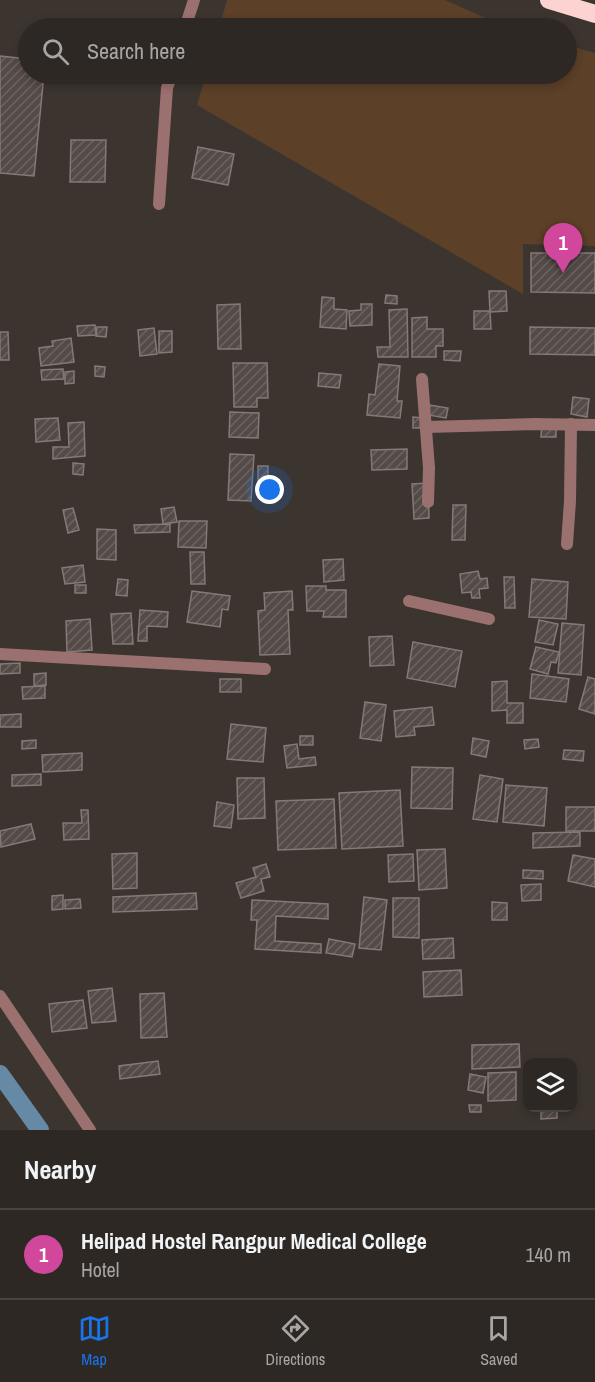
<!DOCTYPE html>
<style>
:root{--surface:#2d2823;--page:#35302b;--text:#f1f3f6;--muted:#a7a6a6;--line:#484441;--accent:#1a73e8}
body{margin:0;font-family:"Archivo Narrow",sans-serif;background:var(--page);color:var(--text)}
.controls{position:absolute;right:18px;bottom:18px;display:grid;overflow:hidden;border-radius:12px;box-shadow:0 3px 9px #0003}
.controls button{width:54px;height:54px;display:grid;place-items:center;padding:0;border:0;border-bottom:2px solid var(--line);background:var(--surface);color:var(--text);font:30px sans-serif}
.you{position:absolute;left:270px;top:490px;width:21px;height:21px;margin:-15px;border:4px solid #fff;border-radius:50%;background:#1a73e8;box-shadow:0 0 0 9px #1a73e833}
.badge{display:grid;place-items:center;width:39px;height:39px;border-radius:50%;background:var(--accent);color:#fff;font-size:20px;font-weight:700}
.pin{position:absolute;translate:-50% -50px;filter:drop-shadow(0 2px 3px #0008)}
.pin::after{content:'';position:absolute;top:32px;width:21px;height:18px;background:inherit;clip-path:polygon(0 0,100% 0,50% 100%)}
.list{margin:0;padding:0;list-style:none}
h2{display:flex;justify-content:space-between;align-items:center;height:78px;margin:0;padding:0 24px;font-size:26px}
h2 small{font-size:20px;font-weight:400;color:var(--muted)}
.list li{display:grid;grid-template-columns:39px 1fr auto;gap:18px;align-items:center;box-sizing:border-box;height:90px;padding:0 24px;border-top:2px solid var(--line)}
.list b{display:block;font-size:22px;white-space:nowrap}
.list p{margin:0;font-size:20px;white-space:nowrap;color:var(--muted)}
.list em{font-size:20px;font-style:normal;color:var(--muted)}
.icon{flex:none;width:33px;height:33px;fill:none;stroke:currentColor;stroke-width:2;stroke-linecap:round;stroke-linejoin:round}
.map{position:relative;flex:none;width:595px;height:1130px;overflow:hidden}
.search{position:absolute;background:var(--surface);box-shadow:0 3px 9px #0003;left:18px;right:18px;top:18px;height:66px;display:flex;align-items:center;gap:15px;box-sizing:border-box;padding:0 21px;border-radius:33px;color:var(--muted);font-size:22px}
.sheet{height:168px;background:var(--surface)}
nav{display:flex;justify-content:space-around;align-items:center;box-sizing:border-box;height:84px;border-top:2px solid var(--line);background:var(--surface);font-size:16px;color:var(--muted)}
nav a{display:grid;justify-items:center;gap:3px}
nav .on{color:var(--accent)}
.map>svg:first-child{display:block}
.green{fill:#5c4028}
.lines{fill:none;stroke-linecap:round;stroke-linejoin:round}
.canal{stroke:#668aa5;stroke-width:18}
.building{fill:url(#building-hatch);stroke:#847976;stroke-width:1.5}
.street{stroke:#9b716f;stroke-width:12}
.highway{stroke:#fdd3d1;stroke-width:18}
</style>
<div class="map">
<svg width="595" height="1130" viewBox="0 0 595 1130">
<defs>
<pattern id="building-hatch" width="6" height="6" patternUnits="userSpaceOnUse" patternTransform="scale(1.5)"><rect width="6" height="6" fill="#544b48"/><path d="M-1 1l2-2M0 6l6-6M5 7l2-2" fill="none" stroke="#6c6461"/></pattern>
</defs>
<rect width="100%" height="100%" fill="#3c352f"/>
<!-- green -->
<g class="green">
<polygon points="227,0 445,0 508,28 219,28"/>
<polygon points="567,45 595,53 595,246 523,244 523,294 197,105 206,74 566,74"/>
</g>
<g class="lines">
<!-- canal -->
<polyline class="canal" points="0,1074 40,1130"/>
</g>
<!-- building -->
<g class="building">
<polygon points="128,20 141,23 139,28 126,28"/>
<polygon points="0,56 28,59 28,74 44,74 34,176 0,173"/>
<polygon points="71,140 106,140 105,182 70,182"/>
<polygon points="198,147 234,154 228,185 192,178"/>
<polygon points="531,253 595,253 595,293 531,292"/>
<polygon points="489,291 506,291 507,311 490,312"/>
<polygon points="386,295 397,296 397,304 385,303"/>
<polygon points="322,297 334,298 334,309 347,310 346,329 320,327"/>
<polygon points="240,304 241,349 218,349 217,305"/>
<polygon points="361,304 372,304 372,325 350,326 349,311 361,310"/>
<polygon points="407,309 408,357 378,357 377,347 390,347 389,310"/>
<polygon points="474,311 490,311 491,329 474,329"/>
<polygon points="427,317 427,329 443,329 443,346 436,346 436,357 412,357 412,318"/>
<polygon points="95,325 96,335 78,336 77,326"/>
<polygon points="97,327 107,327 106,337 96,336"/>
<polygon points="530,327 595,328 595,355 530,354"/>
<polygon points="154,328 157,354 140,356 138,330"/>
<polygon points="159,331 172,331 172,352 159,353"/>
<polygon points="0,332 8,332 9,360 0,360"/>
<polygon points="71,338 74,362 41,366 39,348 53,346 52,341"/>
<polygon points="444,351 461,351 460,361 444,360"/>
<polygon points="233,363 267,363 268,398 257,398 257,407 234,407"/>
<polygon points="379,364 400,366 397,401 402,401 400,418 367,415 369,394 375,395"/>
<polygon points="95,366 105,367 104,377 95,376"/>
<polygon points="63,369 64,379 42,380 41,370"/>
<polygon points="74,371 74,383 65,384 65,372"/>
<polygon points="319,373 341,375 339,388 318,386"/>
<polygon points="573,397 589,399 587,417 571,414"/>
<polygon points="429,405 448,408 446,418 428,415"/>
<polygon points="230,412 259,413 258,438 229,437"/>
<polygon points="413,417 423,418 423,428 413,428"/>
<polygon points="58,418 60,440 36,442 35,419"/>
<polygon points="84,422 85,456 53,459 53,447 69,447 68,423"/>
<polygon points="542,423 556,424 556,437 541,437"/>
<polygon points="407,449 407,469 372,470 371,450"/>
<polygon points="230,454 254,455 251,501 228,500"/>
<polygon points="73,463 84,464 83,475 73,474"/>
<rect x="258" y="466" width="10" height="20"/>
<polygon points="428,483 429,518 414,519 412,484"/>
<polygon points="453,505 466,505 465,540 452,540"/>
<polygon points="174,507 177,522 163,524 161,509"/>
<polygon points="73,508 79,530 68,533 63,510"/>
<polygon points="179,521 207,521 206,548 178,547"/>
<polygon points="170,524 170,532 135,533 134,525"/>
<polygon points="97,529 116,530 116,560 97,559"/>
<polygon points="190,552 204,552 205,584 191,584"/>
<polygon points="343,559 344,580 324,582 323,560"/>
<polygon points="83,565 85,582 65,584 62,568"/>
<polygon points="478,571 480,579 487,578 488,588 479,589 480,598 472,598 471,592 462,593 460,574"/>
<polygon points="504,577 514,577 515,608 505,608"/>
<polygon points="118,579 128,580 127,596 116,595"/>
<polygon points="532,579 568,582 566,619 529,617"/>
<rect x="75" y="585" width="11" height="8"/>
<polygon points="306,586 326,586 326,590 346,590 346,617 323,617 324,611 307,611"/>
<polygon points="192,591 230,596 228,610 222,609 220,627 187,622"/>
<polygon points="292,591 293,610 288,610 290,654 260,655 258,611 265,610 264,593"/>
<polygon points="140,610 168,612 167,627 147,626 147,641 138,641"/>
<polygon points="131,613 133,644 113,644 111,614"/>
<polygon points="90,619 92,650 67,652 66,621"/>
<polygon points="539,620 558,624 553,645 535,642"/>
<polygon points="562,623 584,625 581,675 558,673"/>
<polygon points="392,636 394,665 370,666 369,637"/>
<polygon points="413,642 462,651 455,687 407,678"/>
<polygon points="536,647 559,652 556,663 551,662 548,674 530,669"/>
<polygon points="20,663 20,673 0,674 0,664"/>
<polygon points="46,673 46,685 34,686 34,674"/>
<polygon points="532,674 569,679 566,702 530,698"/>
<polygon points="588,677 595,679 595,714 579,709"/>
<rect x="220" y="679" width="21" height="13"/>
<polygon points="507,681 507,703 523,703 523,723 507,723 507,710 492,711 492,682"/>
<polygon points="45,686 45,698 23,699 22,687"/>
<polygon points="365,702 386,705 381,741 360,738"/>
<polygon points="432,707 434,725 414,727 415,735 396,737 394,711"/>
<polygon points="21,714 21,727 0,727 0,715"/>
<polygon points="231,724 266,728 263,762 227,759"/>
<rect x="300" y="736" width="13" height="9"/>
<polygon points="473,738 489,741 486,757 471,754"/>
<polygon points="538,739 539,747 525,749 524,740"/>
<polygon points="36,740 36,748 22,749 22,741"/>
<polygon points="297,744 299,759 315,757 316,765 287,768 284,746"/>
<polygon points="564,750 584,751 583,761 563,759"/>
<polygon points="82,753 82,770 43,772 42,755"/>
<polygon points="412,767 453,768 452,809 411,808"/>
<polygon points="41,774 41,785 12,786 12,775"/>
<polygon points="480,775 503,779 497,822 473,819"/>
<polygon points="237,778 264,778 265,818 238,819"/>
<polygon points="506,785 547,788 544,826 503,822"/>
<polygon points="400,790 403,846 342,849 339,793"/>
<polygon points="334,799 336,848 278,850 276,801"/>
<polygon points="217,802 234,805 231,828 214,826"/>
<rect x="566" y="807" width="29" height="24"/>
<polygon points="81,810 88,810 89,839 64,840 63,823 82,823"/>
<polygon points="31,824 35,839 1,847 0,831"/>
<polygon points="580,832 580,846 533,848 533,833"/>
<polygon points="445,849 447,888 419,890 417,850"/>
<polygon points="137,853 137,888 113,889 112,854"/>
<polygon points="413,854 414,881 389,882 388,855"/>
<polygon points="573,855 595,859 595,887 568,881"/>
<polygon points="266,864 270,877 261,879 264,891 241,898 236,883 256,877 253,868"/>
<polygon points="523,870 543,871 543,879 523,878"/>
<polygon points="541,884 541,900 522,901 521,885"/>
<polygon points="196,893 197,909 113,912 113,897"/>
<polygon points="63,895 63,909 52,910 52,896"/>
<polygon points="364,897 387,900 381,950 359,948"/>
<polygon points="393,898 419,898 419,938 393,937"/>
<polygon points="80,899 81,908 65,909 65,900"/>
<polygon points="252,900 328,904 328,919 276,916 275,941 321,944 321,953 255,949 257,920 251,920"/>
<polygon points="492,902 507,903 507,920 492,920"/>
<polygon points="453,938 454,958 423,959 422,940"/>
<polygon points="329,939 355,944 352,957 326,953"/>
<polygon points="461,970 462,995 424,997 423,972"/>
<polygon points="112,988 116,1021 92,1023 88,991"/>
<polygon points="164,993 167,1037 141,1038 140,994"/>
<polygon points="83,1000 87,1028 52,1032 49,1004"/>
<polygon points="519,1044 520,1067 472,1069 472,1045"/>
<polygon points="158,1061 160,1074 120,1079 119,1066"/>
<polygon points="516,1072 516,1100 488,1101 488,1073"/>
<polygon points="470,1074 486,1077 483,1093 468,1090"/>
<polygon points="469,1105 481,1105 481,1112 470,1112"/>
<polygon points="541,1108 557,1108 557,1118 541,1119"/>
</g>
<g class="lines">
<!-- street -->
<g class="street">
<polyline points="185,28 194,0"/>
<polyline points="159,204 167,88 172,74"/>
<polyline points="422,379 429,468 428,502"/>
<polyline points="426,427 535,424 595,425"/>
<polyline points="567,544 570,501 571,424"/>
<polyline points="409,601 489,619"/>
<polyline points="0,654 265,669"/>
<polyline points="0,996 90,1130"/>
</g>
<!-- highway -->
<polyline class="highway" points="549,0 595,14"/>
</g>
</svg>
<div class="controls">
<button><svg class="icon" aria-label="layers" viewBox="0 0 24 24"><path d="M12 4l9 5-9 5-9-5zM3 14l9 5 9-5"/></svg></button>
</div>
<div class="you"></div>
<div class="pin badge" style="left:563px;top:273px;background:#d1479c">1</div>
<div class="search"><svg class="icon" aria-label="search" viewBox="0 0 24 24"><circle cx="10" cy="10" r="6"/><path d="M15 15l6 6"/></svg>Search here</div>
</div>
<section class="sheet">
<h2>Nearby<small></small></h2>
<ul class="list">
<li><span class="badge" style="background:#d1479c">1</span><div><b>Helipad Hostel Rangpur Medical College</b><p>Hotel</p></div><em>140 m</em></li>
</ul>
</section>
<nav>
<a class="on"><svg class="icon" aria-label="map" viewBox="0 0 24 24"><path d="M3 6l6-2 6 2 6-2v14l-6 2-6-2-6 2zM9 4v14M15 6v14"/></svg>Map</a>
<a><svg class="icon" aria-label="directions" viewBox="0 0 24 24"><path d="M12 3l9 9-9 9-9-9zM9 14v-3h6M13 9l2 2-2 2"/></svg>Directions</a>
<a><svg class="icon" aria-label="saved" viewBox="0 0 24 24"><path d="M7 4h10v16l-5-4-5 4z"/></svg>Saved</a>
</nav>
